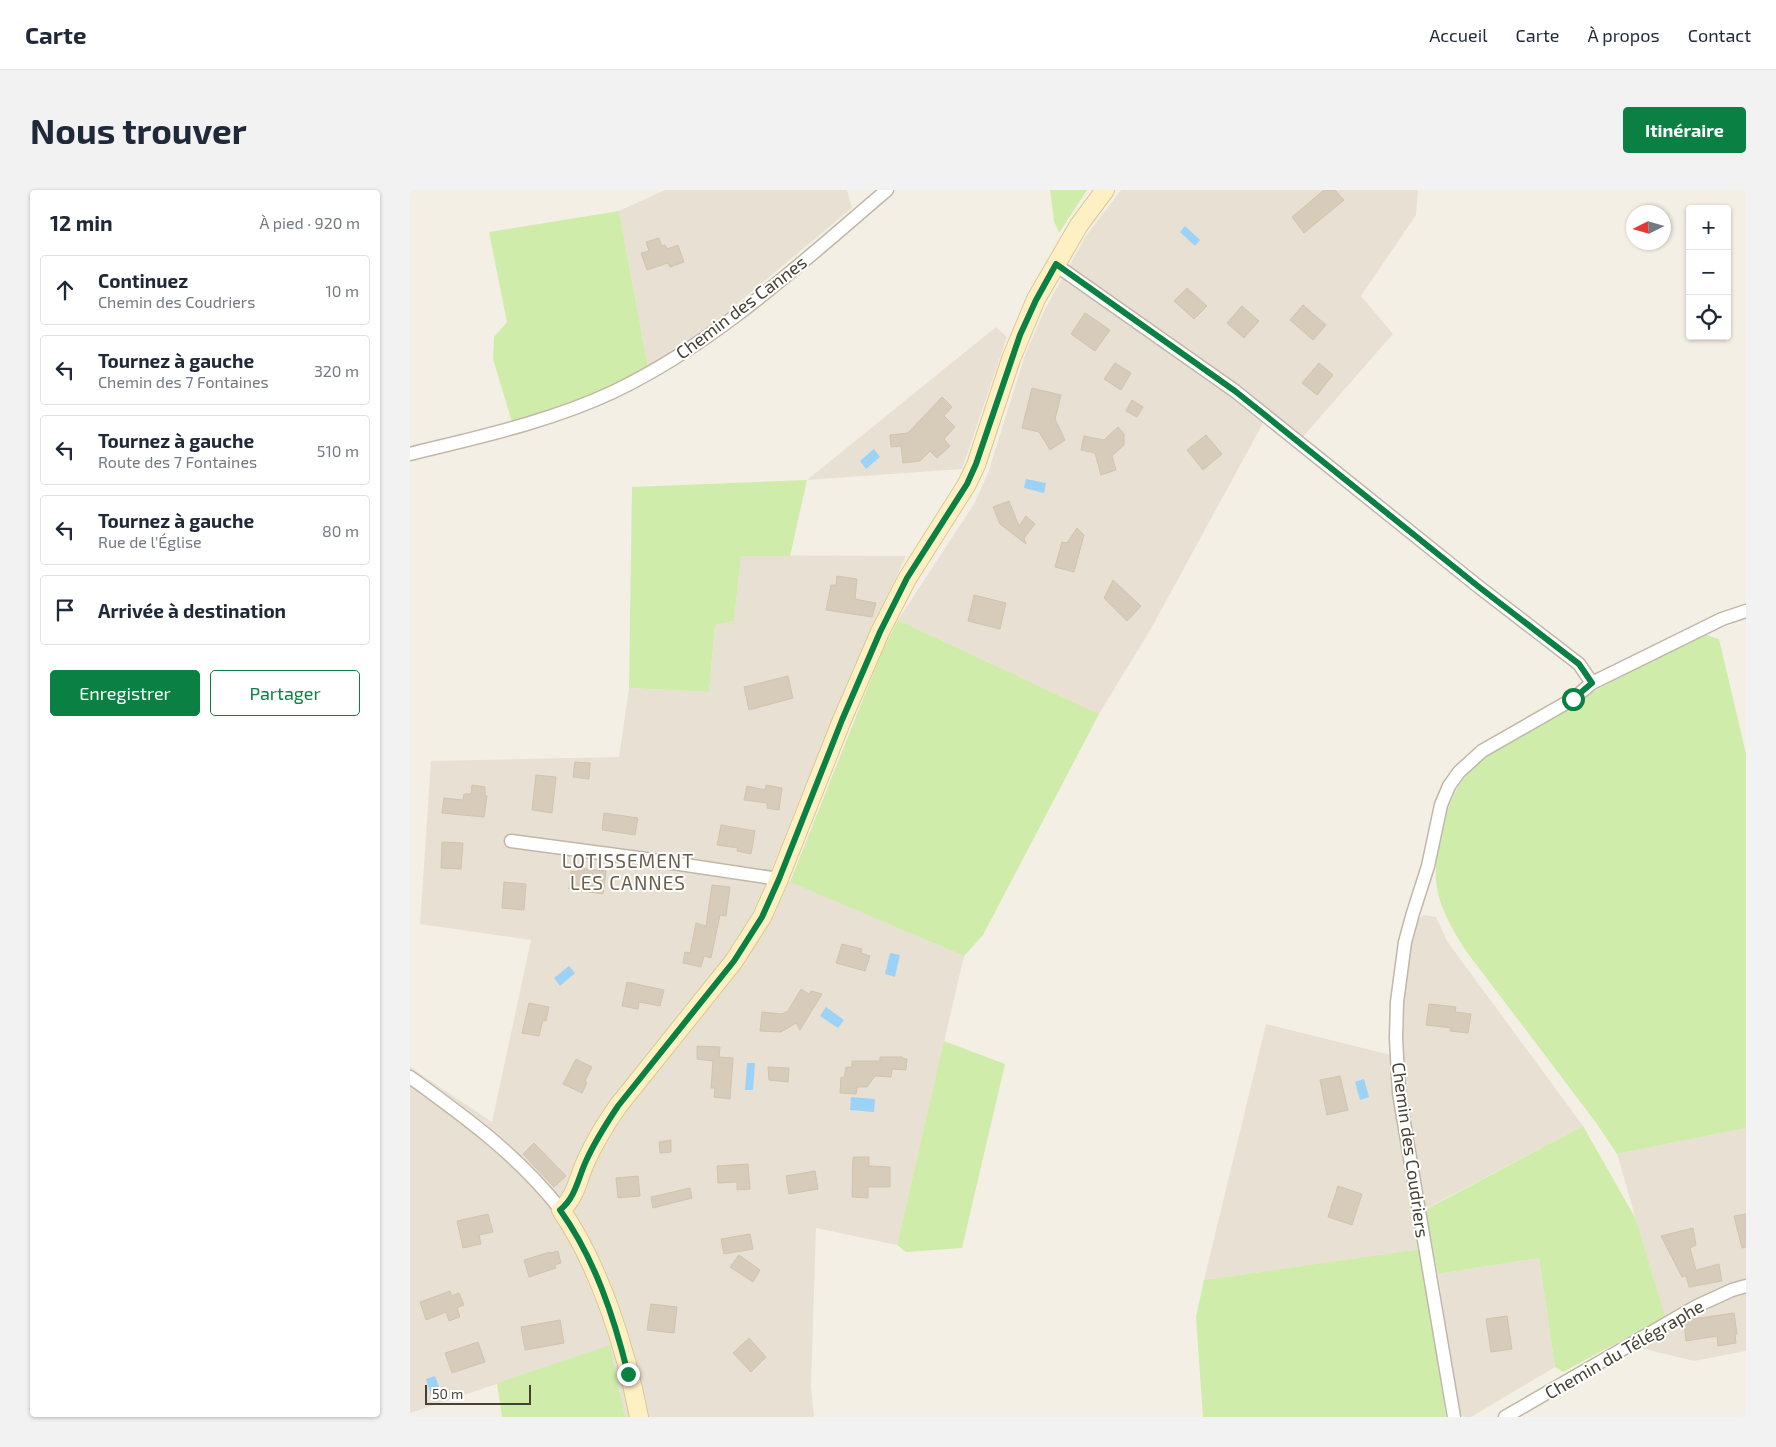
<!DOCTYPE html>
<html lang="fr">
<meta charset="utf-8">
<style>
:root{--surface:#fff;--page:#f2f2f3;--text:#1f2937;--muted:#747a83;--line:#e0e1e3;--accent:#0b8043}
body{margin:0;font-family:"Exo 2",sans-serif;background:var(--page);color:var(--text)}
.controls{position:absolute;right:15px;top:15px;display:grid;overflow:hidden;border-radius:5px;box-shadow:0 1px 4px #0004}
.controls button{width:45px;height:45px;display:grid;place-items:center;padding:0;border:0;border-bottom:1px solid var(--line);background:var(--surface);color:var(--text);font:25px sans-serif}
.compass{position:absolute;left:1216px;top:15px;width:45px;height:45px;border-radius:50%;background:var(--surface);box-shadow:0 1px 4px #0004;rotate:265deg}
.scale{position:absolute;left:15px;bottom:12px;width:106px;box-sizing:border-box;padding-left:5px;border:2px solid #474034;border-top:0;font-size:14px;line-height:18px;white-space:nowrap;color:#474034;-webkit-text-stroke:4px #fff;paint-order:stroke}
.stop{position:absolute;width:15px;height:15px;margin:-11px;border:4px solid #0b8043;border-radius:50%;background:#fff}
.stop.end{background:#0b8043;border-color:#fff;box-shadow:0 1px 5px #0008}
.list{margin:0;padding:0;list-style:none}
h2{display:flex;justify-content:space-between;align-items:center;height:65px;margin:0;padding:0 20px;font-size:21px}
h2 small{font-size:16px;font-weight:400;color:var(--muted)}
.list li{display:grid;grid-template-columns:32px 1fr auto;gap:15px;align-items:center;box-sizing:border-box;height:70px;margin:0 10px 10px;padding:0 10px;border:1px solid var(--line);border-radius:5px}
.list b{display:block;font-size:19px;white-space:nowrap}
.list p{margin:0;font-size:16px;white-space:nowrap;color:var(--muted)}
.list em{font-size:16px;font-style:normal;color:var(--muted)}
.actions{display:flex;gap:10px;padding:15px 20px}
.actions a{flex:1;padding:11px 0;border:1px solid var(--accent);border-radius:5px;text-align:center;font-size:18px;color:var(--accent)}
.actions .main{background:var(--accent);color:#fff}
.icon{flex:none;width:28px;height:28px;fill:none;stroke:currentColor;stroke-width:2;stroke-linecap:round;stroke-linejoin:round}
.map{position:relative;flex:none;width:1336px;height:1227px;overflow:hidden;border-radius:5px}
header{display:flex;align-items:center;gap:30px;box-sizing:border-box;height:70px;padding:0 25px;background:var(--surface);border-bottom:1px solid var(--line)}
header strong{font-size:24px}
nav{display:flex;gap:28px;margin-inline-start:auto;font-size:18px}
.intro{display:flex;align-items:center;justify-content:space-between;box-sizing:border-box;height:120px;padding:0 30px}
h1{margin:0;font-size:35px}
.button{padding:12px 22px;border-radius:5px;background:var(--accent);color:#fff;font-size:18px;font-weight:700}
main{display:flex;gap:30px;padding:0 30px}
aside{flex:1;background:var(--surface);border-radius:5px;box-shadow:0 1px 4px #0004}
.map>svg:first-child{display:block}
.residential{fill:#e8e1d3}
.green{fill:#cfecaa}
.water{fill:#9cd2f6}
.building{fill:#d7cbba;stroke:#d2c3ac}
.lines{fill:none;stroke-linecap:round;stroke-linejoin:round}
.street-casing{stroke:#c0b7a7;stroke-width:15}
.secondary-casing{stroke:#dbc793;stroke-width:20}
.street{stroke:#fff;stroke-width:12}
.secondary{stroke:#fff0c4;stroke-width:18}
.route{stroke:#0b8043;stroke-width:6}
.labels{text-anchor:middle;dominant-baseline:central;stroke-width:4;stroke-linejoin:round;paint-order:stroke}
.street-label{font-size:18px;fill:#474034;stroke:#fff}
.neighbourhood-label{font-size:19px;letter-spacing:1px;fill:#6b5d4a;stroke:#fff}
</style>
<header>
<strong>Carte</strong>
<nav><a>Accueil</a><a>Carte</a><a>À propos</a><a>Contact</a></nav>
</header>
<div class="intro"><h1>Nous trouver</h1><a class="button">Itinéraire</a></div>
<main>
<aside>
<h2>12 min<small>À pied · 920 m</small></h2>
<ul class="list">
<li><svg class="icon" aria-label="ahead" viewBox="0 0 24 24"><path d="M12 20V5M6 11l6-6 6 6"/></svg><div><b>Continuez</b><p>Chemin des Coudriers</p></div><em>10 m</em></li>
<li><svg class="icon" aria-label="left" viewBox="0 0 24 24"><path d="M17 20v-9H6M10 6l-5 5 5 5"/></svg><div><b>Tournez à gauche</b><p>Chemin des 7 Fontaines</p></div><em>320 m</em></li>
<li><svg class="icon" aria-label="left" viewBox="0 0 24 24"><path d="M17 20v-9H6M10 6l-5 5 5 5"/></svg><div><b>Tournez à gauche</b><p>Route des 7 Fontaines</p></div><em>510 m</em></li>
<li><svg class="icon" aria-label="left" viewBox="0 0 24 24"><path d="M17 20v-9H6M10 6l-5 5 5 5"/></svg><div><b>Tournez à gauche</b><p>Rue de l'Église</p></div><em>80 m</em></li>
<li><svg class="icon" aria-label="arrive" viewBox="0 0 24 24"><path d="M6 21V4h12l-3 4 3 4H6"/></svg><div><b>Arrivée à destination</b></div></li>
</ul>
<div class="actions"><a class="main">Enregistrer</a><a>Partager</a></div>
</aside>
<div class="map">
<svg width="1336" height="1227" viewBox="0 0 1336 1227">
<rect width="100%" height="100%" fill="#f4efe5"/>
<!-- residential -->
<g class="residential">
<polygon points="255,0 437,0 442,18 298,138 238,177 209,21"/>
<polygon points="711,0 1008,0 1006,25 951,106 983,144 891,249 858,224 742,437 689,524 488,430 564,314 578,283 615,165 635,119 676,46"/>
<polygon points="586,137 597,147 552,279 397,290"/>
<polygon points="331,365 496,366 445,474 360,683 554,766 487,1055 406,1038 401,1196 404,1227 215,1227 200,1156 0,1223 0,877 82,932 121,750 10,734 21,571 209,567 219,498 299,502 305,435 324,431"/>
<polygon points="1014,725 1026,727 1037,751 1173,936 1004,1025 1010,1059 794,1090 856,834 993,868 993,803 998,754 1005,731"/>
<polygon points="1336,938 1336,1161 1284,1171 1226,1157 1257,1136 1207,964"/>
<polygon points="1129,1068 1145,1177 1061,1227 1055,1227 1049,1224 1028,1084"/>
</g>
<!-- green -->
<g class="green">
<polygon points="640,0 677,0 649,43 644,31"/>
<polygon points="209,21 238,177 199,200 156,216 102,232 83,169 84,147 97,132 79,42"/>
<polygon points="397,290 380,366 331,366 324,431 305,435 299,502 219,498 222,297"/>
<polygon points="488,430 689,524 573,745 554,766 380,692 471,464"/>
<path d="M1296 445 1309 449 1336 564V938L1207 964 1187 934 1056 761C1025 712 1018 690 1034 633 1039 614 1045 598 1058 583 1071 566 1093 558 1111 547 1135 531 1159 515 1185 501 1221 480 1258 463 1296 445Z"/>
<polygon points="534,851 595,874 552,1058 496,1062 487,1055"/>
<polygon points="1173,936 1226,1029 1255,1127 1153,1182 1145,1177 1129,1068 1028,1084 1015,1020"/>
<polygon points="1010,1059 1036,1227 793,1227 786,1127 794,1090"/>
<polygon points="200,1155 215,1227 92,1227 87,1193"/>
</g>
<!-- water -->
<g class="water">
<polygon points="775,36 790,50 785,56 770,42"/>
<polygon points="464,259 470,267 456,279 450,271"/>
<polygon points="616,289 636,293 634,303 614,298"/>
<polygon points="480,763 490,765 485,787 475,784"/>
<polygon points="159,776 165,783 150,796 144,788"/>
<polygon points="416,817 434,830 428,838 410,826"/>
<polygon points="337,873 345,873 343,900 335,900"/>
<polygon points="954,889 959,907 950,910 945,892"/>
<polygon points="441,907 465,909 464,922 440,920"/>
<polygon points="25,1186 32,1205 22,1208 16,1189"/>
</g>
<!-- building -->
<g class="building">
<polygon points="914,0 925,0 934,10 894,43 882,27"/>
<polygon points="249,48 252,56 255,55 257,59 268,55 274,72 260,77 258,73 237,80 231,63 239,61 236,52"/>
<polygon points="777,98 797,116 784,129 764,111"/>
<polygon points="893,115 916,135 903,150 880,130"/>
<polygon points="832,116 849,131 834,148 817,133"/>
<polygon points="675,123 700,140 685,161 661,144"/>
<polygon points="705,173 721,183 711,200 694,189"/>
<polygon points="909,173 923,185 907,205 892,193"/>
<polygon points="622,198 651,205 645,229 655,250 640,260 629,242 612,238"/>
<polygon points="532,207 542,217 534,226 545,237 534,249 540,256 527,268 520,261 510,271 493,273 491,256 481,257 480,245 498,243"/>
<polygon points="722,210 733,217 727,227 716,221"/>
<polygon points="708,237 714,244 714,255 702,266 706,280 691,285 685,263 671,260 674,246 694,250"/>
<polygon points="796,245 812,264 793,280 777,260"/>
<polygon points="599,311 609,336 616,326 625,334 614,348 616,354 590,334 583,317"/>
<polygon points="667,338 674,345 664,382 645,377 652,352 657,353"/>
<polygon points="427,386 447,389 445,409 466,413 462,427 416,420 421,395 426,395"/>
<polygon points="703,390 731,416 717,431 694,408"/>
<polygon points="564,405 596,413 590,439 558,431"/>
<polygon points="378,486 383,508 339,520 334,497"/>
<polygon points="165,572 180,573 179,589 163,587"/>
<polygon points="126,585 146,587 142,623 122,620"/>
<polygon points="62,595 75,597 75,605 77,606 74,627 32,623 34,608 53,610 54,604 61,604"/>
<polygon points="356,595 372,598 369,620 357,618 357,613 334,610 337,596 355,600"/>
<polygon points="194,623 228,628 225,645 192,640"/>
<polygon points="311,635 345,641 341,664 327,661 328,658 307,655"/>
<polygon points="32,652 53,653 51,679 31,678"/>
<polygon points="168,678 196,681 193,704 159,699 161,681 168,682"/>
<polygon points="94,692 116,694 114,720 92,718"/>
<polygon points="302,695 320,697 316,726 310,725 301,768 294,766 291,777 273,773 275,762 280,763 286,733 296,736"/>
<polygon points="432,754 452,759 451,763 460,766 455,781 426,773"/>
<polygon points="217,792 254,800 250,816 229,812 228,819 212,816"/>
<polygon points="391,799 399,804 401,801 412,804 390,840 386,833 371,842 350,841 352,822 372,824 378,821"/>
<polygon points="119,813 139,817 136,831 133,830 129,846 112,843"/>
<polygon points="1019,814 1046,817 1045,822 1061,824 1058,843 1040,841 1041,838 1016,835"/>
<polygon points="287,856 310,857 309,867 323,868 320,909 304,907 305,898 301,898 303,871 287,869"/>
<polygon points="470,867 492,867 492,868 497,869 496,880 482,879 481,887 465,886 457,897 447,897 446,904 430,903 431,887 434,888 436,877 442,877 442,871 470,871"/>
<polygon points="166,869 182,877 175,891 177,893 172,903 153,894"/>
<polygon points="358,877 379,878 378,892 359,890"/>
<polygon points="930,886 938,920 917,925 910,890"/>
<polygon points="261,950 261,962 250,963 249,952"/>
<polygon points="124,953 156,986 144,997 113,964"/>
<polygon points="443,967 459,967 459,976 480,977 480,997 458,997 458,1008 442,1007"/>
<polygon points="338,974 340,999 327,1000 327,992 308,993 307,976"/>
<polygon points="405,981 408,999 379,1004 376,986"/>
<polygon points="228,986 230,1006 208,1008 206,988"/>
<polygon points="928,996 952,1004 942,1035 918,1027"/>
<polygon points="280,998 282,1008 243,1018 241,1007"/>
<polygon points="78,1024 83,1042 69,1045 71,1054 53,1058 47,1031"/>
<polygon points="1336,1024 1336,1057 1332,1058 1324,1026"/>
<polygon points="1283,1038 1286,1055 1280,1058 1286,1080 1309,1074 1312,1091 1279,1097 1276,1086 1272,1087 1251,1046"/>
<polygon points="340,1044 343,1059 314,1064 311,1049"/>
<polygon points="148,1061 151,1073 145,1075 146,1078 119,1087 114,1070 140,1062 141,1063"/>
<polygon points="329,1065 350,1080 343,1092 320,1077"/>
<polygon points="40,1101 42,1106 49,1103 54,1115 47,1118 50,1127 39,1131 36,1122 16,1130 10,1112"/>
<polygon points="241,1114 267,1117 264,1143 237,1140"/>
<polygon points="1324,1123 1327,1144 1325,1144 1326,1153 1308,1156 1307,1146 1276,1151 1274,1133 1282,1129"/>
<polygon points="1097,1126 1102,1159 1081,1162 1076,1129"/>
<polygon points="150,1130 154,1153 115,1160 111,1137"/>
<polygon points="339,1148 356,1167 341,1182 323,1163"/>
<polygon points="68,1152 75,1172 42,1183 35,1163"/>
</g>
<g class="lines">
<defs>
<g id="street">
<polyline points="646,75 825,201 1069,397 1169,474 1182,493"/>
<path d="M0 264C68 247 139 232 203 202 306 153 391 73 477 0"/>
<polyline points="101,651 236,669 369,689"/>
<path d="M0 887C56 928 107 964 151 1020"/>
<polyline points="1044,1227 989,903 986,848 987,812 995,752 1003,723 1018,676 1031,615 1039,596 1049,582 1072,561 1163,509 1182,493 1312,429 1336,421"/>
<polyline points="1095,1227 1287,1116 1322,1100 1336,1096"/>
</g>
<path id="secondary" d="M229 1227C216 1159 190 1077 151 1020 166 1007 168 988 176 971 185 951 196 933 208 916L324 771 352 727 369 689 432 530 470 442 497 389 557 294 566 275 601 169 626 109 669 35 695 0"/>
</defs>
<!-- street casing -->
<use href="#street" class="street-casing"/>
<!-- secondary casing -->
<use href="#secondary" class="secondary-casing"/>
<!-- street -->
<use href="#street" class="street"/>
<!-- secondary -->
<use href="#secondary" class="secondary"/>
</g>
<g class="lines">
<!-- route -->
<path class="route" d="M218 1184C204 1127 185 1069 150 1020 166 1007 168 988 176 971 185 951 196 934 208 916L324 771 352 727 369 689 432 530 470 442 497 388 557 294 566 274 610 145 626 110 646 74 825 201 1069 397 1169 474 1182 493 1163 509"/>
</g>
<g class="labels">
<!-- street labels -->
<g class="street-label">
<text transform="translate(331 117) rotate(-37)">Chemin des Cannes</text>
<text transform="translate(1001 960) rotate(82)">Chemin des Coudriers</text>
<text transform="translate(1214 1159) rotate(-30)">Chemin du Télégraphe</text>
</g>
<!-- neighbourhood labels -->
<g class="neighbourhood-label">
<text x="218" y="670">LOTISSEMENT<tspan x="218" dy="22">LES CANNES</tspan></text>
</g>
</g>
</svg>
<div class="controls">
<button>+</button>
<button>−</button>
<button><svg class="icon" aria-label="locate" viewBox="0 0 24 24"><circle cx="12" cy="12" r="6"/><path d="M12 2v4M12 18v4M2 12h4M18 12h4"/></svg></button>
</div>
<svg class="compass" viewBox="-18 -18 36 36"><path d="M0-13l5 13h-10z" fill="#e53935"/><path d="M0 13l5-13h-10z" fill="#747a83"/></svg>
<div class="scale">50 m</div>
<div class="stop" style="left:1163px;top:509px"></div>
<div class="stop end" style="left:218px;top:1184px"></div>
</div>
</main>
